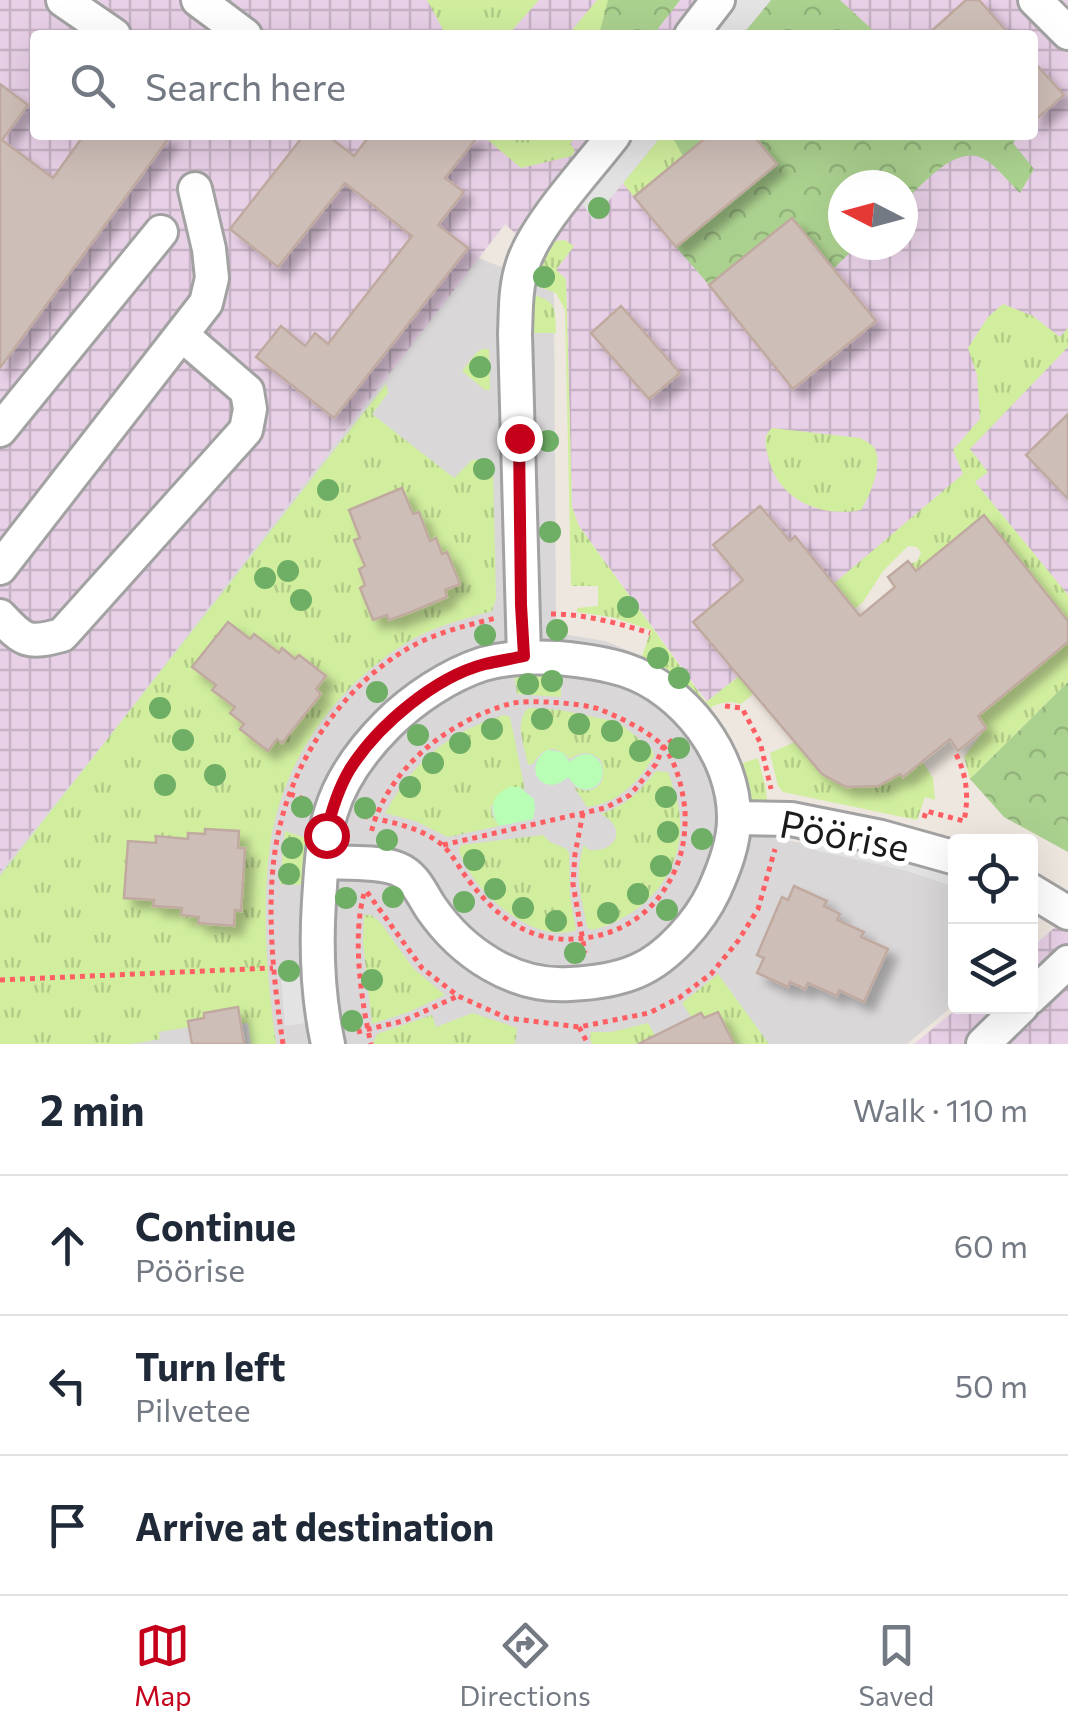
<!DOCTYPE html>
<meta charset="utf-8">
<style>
:root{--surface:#fff;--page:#f2f2f3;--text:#1f2937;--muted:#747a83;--line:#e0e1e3;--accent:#c5001a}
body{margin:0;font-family:Commissioner,sans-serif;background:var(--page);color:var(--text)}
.controls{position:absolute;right:30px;bottom:30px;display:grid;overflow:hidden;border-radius:10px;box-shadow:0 10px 40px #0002}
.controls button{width:90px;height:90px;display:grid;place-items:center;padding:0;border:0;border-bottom:2px solid var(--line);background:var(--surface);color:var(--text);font:50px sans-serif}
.compass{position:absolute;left:828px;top:170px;width:90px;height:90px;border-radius:50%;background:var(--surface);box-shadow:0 10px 40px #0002;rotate:276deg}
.stop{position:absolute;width:30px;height:30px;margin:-22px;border:8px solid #c5001a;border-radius:50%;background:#fff}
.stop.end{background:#c5001a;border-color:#fff;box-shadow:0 2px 10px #0008}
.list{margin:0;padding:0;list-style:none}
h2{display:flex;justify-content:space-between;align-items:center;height:130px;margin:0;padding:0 40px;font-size:42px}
h2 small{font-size:32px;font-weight:400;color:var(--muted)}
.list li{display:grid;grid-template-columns:65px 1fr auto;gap:30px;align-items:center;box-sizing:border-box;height:140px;padding:0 40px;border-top:2px solid var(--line)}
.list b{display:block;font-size:38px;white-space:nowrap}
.list p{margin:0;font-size:32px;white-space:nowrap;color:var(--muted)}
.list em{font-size:32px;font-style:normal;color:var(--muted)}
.icon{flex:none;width:55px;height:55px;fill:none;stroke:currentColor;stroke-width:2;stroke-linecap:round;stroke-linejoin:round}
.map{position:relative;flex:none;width:1068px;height:1044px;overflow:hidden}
.search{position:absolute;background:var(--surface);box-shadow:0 10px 40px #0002;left:30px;right:30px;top:30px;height:110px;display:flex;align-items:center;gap:25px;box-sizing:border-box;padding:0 35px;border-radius:10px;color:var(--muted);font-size:38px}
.sheet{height:550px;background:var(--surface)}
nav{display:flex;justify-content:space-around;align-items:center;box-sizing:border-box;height:140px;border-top:2px solid var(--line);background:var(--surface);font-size:28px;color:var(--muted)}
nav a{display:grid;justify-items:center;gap:5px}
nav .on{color:var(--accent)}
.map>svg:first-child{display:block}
.residential{fill:#d9d7d8}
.industrial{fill:url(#industrial-grid);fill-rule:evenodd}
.grass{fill:url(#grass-tufts);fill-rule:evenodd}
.forest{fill:url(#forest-crowns)}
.park{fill:#b9feb5}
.parking{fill:#e3e3e3}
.building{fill:#cebeb8;stroke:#c0aaa0;stroke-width:2.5;filter:url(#shadow)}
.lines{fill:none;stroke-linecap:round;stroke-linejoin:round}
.minor-casing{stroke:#a2a2a2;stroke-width:38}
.path{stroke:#ff5e63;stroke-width:5;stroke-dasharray:5 5;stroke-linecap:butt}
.minor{stroke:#fff;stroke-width:32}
.tree{fill:#6fae65}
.route{stroke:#c5001a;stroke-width:12}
.labels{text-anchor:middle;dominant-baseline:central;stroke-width:10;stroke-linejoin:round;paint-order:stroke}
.street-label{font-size:38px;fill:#1b1b1b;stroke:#fff}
</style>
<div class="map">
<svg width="1068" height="1044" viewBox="0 0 1068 1044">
<defs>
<pattern id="industrial-grid" width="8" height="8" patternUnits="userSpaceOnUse" patternTransform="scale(2.5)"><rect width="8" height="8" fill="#e8d0e6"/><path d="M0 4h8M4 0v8" fill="none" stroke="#c6b2c5"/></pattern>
<pattern id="grass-tufts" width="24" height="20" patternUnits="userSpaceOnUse" patternTransform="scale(2.5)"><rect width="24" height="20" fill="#d0ee9e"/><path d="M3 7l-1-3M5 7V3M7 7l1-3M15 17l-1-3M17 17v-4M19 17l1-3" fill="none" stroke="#b2cc88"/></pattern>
<pattern id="forest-crowns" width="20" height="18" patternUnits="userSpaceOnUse" patternTransform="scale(2.5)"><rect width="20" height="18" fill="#abd18f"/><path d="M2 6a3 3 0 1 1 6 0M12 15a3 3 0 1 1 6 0" fill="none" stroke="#93b37b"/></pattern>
<filter id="shadow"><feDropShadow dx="9" dy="9" stdDeviation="5" flood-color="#0004"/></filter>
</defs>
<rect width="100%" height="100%" fill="#eee7df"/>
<!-- residential -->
<polygon class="residential" points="478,258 554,287 556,633 605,641 647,658 749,834 894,859 955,882 955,1004 907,1044 4,1044 0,1038 0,872 104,743"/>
<!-- industrial -->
<g class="industrial">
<path d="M0 0H1068V595L975 482 707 702 579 526 572 507 566 279 505 224 104 743 0 872ZM35 35H1033V135H35ZM843 185H903V245H843Z"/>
<polygon points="1060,923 1068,931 1068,1044 914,1044 959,1007 1030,1006 1031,948"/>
</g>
<!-- grass -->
<g class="grass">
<polygon points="427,0 539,0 508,35 446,35"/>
<polygon points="597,0 680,0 653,35 568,35"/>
<polygon points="482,135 577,135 570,144 575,150 572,156 521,168"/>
<polygon points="662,135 709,135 634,197 623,183"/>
<path d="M565 240 574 246 556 270 566 279 572 507 579 526 706 702 738 677 733 669 963 474 953 450 980 419 977 375 968 348 988 317 1003 304 1033 316 1060 337 1068 328V347L970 449 988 472 975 482 1068 595V621L984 515 916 571 910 564 917 561 921 553 917 547 908 546 883 571 863 602 741 704C726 700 717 703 704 712L641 664V659L651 630 611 617 577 612V608L598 606V586H571L565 310 556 293 532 284 548 245 555 241Z"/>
<path d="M529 293C557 302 555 305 556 333H529Z"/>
<polygon points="483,349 489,349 490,390 485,390 462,371 477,352"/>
<path d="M386 384 388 393 372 414 454 478 472 460 490 459 493 465 496 599 492 611C463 619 432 627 406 643 335 687 281 763 270 846 261 912 267 978 276 1044H251L248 1023 240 1024 237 1007 204 1013V1018L189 1027 159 1032 160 1039 132 1044H0V876ZM419 512 430 541 436 539 442 554 448 553 460 584 445 590 447 597 390 620 387 615 373 620 360 588 365 585 359 569 365 566 355 540ZM228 622 250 639 255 634 279 653 282 649 295 659 299 655 325 676 316 689 320 694 283 742 277 739 268 751 240 729 244 724 230 713 235 707 213 690 216 685 193 667ZM206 829 239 831 238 848 245 849 241 910H235L234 925 198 922 199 917 181 915 182 908 154 906V900L124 898 128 841 156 843 157 836 188 839 189 833 205 834Z"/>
<path d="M772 428 860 438C864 440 872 444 875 449 883 466 870 495 861 510 821 518 777 500 768 456 765 444 763 436 772 428Z"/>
<polygon points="1068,642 1068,682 970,779 964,757 986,728 978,716"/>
<polygon points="557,671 561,675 561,697 517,694 514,674"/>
<path d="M529 708 560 710 618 722 652 749 654 756C639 782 617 804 587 807L574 787C596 798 610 781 600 759 590 751 581 751 570 759 556 744 543 746 533 764L528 765C525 747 513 721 529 708Z"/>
<path d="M504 715 510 717 525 790 519 787 491 806 492 815 499 826 448 837 415 821 385 813C415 760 446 734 504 715Z"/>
<polygon points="795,742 846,787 879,786 900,774 903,776 922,761 933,778 935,800 925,797 917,820 783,792 778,786 770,753"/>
<polygon points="758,758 766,789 767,806 755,805 749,801 740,768 743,763"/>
<path d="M656 771 668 772C675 792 682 812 680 833 677 882 637 919 592 930L587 927C582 895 573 879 584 845L589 850C618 853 627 827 601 814 628 804 638 793 656 771Z"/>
<polygon points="285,831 309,839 304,885 280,884"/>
<path d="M543 835 550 842 567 849 569 854 570 895 576 930C533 946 470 889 459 850L461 845Z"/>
<polygon points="364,915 371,915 380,922 413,968 445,995 409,1012 372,1024 363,943"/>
<polygon points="718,974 769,1044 733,1044 718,1012 704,1018 692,1018 682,1003"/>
<polygon points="473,1013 517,1028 515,1044 373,1044 377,1034 432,1015 436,1027"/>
<polygon points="648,1023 656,1037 647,1044 592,1044 590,1039 591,1032 611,1032"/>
</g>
<!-- forest -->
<g class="forest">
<polygon points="608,0 680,0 653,35 599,35"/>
<polygon points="771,0 840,0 878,35 742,35"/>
<polygon points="671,135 709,135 683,156"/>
<path d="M753 135H1019L1013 143 1034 169 1020 193C1009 183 997 166 984 159 956 143 921 186 903 203V185H843V245H858L833 269 792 218 709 285 676 247 777 164Z"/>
<polygon points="1068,682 1068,852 1004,817 970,779"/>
</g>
<!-- park -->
<g class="park">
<path d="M547 750 562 752 570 762C599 736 616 783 589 789 579 791 573 784 568 777 545 799 520 769 547 750Z"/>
<path d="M510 787H519L534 799 535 809 533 819 499 826C489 810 490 795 510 787Z"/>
</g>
<!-- parking -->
<g class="parking">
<polygon points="718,0 771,0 742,35 691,35"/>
<polygon points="614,135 662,135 593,220 573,189"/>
<polygon points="789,831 955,872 955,887 907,871 805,848"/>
<polygon points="301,977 308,1023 285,1026 281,980"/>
</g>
<!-- building -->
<g class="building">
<polygon points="966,0 979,0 1010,35 927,35"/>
<polygon points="1033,61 1064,95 1033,122"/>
<polygon points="0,84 28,105 2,140 53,178 84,135 171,135 0,368"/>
<polygon points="304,135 327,135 354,156 370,135 479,135 445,178 464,192 438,225 468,248 334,418 256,357 281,326 305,346 315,333 328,344 412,236 345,183 278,267 230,229"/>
<polygon points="709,135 753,135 777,164 676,247 634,197"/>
<polygon points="792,218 876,321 793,389 709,285"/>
<polygon points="621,306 680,373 649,399 591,333"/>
<polygon points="1068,414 1068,499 1026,455"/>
<polygon points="402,488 413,514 419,512 430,541 436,538 442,554 447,552 460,584 445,590 447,597 411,612 389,620 387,615 373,620 360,588 365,585 359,569 365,566 354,540 360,538 349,510"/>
<polygon points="760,506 790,541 795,536 860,616 895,587 888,577 908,561 916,571 984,515 1068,621 1068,642 978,716 986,728 958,751 950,739 903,777 900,774 878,786 846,787 822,774 693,622 743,580 713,545"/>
<polygon points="228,622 250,639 254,634 279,653 282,648 295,659 299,655 326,676 316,689 321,694 282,743 277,739 268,751 240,729 244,724 230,713 235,707 212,690 216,685 192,667"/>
<polygon points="205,829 239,831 238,848 245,848 241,911 235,910 234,926 198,923 199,917 181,915 182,908 153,906 154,900 124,898 128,841 156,843 156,836 188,839 188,833 205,834"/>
<polygon points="794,886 827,901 824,906 840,914 837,920 864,932 861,937 888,949 864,1002 839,990 837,996 808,983 805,989 790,982 788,987 757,973 764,958 757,955 782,897 788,900"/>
<polygon points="238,1007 244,1044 192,1044 188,1021 204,1018 204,1013"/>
<polygon points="718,1012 734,1044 638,1044 701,1013 704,1018"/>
</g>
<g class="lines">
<defs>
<g id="minor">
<polyline points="63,0 114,35"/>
<polyline points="198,0 245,35"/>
<polyline points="1035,0 1068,33"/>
<polyline points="691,35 718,0"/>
<polyline points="0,430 161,232"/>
<polyline points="0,568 206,303 212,278 209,249 195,189"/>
<path d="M0 616C24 642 28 644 62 635L246 430 250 409 247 391 182 335"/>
<path d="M524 657 515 334C516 311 515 287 523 264 535 225 588 169 614 135"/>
<polyline points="734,818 791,819 881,837 956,858"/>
<path d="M323 862C343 863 379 861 398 869 415 876 421 893 431 908 462 953 514 988 570 984 592 983 616 980 637 971 668 958 700 921 714 891 724 869 734 844 734 819 735 756 684 689 625 670 603 663 580 660 558 658 532 657 508 657 483 664 449 675 413 699 388 724 364 748 341 779 331 812 322 840 321 872 319 901 316 948 318 998 328 1044"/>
<polyline points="1030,890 1068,913"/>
<polyline points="1030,998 1068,962"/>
<polyline points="983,1044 1022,1006"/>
</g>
</defs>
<!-- minor casing -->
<use href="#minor" class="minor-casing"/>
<!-- path -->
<g class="path">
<path d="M551 614C585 614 617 623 650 633"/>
<polyline points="725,706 742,708 760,742 771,789"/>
<polyline points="290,794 304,799"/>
<polyline points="583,813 575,854 573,884 585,953"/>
<path d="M363 816C390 822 418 826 441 844 450 851 457 864 464 874 488 907 517 936 560 939 602 941 641 925 664 890 681 865 686 840 685 811 683 790 677 764 664 747 651 732 617 716 599 709 581 703 526 699 509 704 447 722 387 769 371 833"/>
<path d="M924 818 926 811 964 821C969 797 967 776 956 754"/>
<polyline points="443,845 605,808 630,795 656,764 663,747 674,739"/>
<polyline points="367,892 422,968 458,996 507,1018 579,1027 649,1013 679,998 711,974 738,941 758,909 775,849"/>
<path d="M364 894C352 936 361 1001 371 1044"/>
<polyline points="0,980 273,968"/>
<polyline points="579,1027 588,1044"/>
<polyline points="357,1032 403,1021 458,996"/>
<path d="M283 1044C273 979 264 894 279 830 294 760 341 690 402 652 430 634 464 626 496 618"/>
</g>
<!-- minor -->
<use href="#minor" class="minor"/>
</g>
<!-- trees -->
<g class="tree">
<circle cx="599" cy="208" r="11"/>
<circle cx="544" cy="277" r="11"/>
<circle cx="480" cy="367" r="11"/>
<circle cx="548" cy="441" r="11"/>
<circle cx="484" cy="469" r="11"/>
<circle cx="328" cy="490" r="11"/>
<circle cx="550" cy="532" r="11"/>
<circle cx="288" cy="571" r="11"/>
<circle cx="265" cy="578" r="11"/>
<circle cx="301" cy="600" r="11"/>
<circle cx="628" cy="607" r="11"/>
<circle cx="557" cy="630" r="11"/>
<circle cx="485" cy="635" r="11"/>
<circle cx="658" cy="658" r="11"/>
<circle cx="679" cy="678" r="11"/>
<circle cx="552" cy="681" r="11"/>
<circle cx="528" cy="684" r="11"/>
<circle cx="377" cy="692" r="11"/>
<circle cx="160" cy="708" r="11"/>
<circle cx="542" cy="719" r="11"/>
<circle cx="579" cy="724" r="11"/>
<circle cx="492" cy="729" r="11"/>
<circle cx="612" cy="731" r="11"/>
<circle cx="418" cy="735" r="11"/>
<circle cx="183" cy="740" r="11"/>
<circle cx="460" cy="743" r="11"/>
<circle cx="679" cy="748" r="11"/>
<circle cx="640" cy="751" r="11"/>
<circle cx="433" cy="763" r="11"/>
<circle cx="215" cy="775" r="11"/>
<circle cx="165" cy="785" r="11"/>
<circle cx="410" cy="787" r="11"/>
<circle cx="666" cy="797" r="11"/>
<circle cx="302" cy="807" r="11"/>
<circle cx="365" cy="808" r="11"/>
<circle cx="668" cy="832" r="11"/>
<circle cx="702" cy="839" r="11"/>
<circle cx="387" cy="840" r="11"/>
<circle cx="292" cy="848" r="11"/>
<circle cx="474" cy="860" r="11"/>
<circle cx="661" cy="866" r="11"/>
<circle cx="289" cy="874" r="11"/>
<circle cx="495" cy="889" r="11"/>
<circle cx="638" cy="894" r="11"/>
<circle cx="393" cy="897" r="11"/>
<circle cx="346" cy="898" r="11"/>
<circle cx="464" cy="902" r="11"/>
<circle cx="523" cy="908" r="11"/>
<circle cx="667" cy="910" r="11"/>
<circle cx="608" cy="913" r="11"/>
<circle cx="556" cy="921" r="11"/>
<circle cx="575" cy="953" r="11"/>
<circle cx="289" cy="971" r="11"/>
<circle cx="372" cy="980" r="11"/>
<circle cx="352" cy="1021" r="11"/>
</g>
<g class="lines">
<!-- route -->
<path class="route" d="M326 835C331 812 338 789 350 769 378 725 435 677 485 664 498 661 511 659 524 656L521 605 519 438"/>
</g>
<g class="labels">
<!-- street labels -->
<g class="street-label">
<text transform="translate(845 834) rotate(11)">Pöörise</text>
</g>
</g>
</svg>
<div class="controls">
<button><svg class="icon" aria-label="locate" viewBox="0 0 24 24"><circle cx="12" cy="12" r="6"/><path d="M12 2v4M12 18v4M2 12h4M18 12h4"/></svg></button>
<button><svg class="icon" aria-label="layers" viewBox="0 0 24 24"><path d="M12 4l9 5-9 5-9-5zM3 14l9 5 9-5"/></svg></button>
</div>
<svg class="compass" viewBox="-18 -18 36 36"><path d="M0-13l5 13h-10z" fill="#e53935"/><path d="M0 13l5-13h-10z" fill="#747a83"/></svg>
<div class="stop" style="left:326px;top:835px"></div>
<div class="stop end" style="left:519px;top:438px"></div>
<div class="search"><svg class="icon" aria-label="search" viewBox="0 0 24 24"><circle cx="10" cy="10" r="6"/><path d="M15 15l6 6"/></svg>Search here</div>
</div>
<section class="sheet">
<h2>2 min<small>Walk · 110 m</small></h2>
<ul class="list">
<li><svg class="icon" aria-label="ahead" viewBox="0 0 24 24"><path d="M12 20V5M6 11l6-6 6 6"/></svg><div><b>Continue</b><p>Pöörise</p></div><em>60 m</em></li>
<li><svg class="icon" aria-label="left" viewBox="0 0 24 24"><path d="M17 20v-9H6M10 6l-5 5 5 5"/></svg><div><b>Turn left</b><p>Pilvetee</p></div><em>50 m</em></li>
<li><svg class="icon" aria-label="arrive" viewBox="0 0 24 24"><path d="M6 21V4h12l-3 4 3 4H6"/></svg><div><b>Arrive at destination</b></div></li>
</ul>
</section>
<nav>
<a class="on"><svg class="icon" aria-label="map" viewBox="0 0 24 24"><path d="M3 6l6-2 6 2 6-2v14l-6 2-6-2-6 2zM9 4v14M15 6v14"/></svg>Map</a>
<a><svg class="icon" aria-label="directions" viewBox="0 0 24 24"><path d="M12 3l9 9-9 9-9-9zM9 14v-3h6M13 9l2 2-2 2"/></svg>Directions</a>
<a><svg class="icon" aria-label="saved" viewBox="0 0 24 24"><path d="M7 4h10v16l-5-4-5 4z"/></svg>Saved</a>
</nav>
